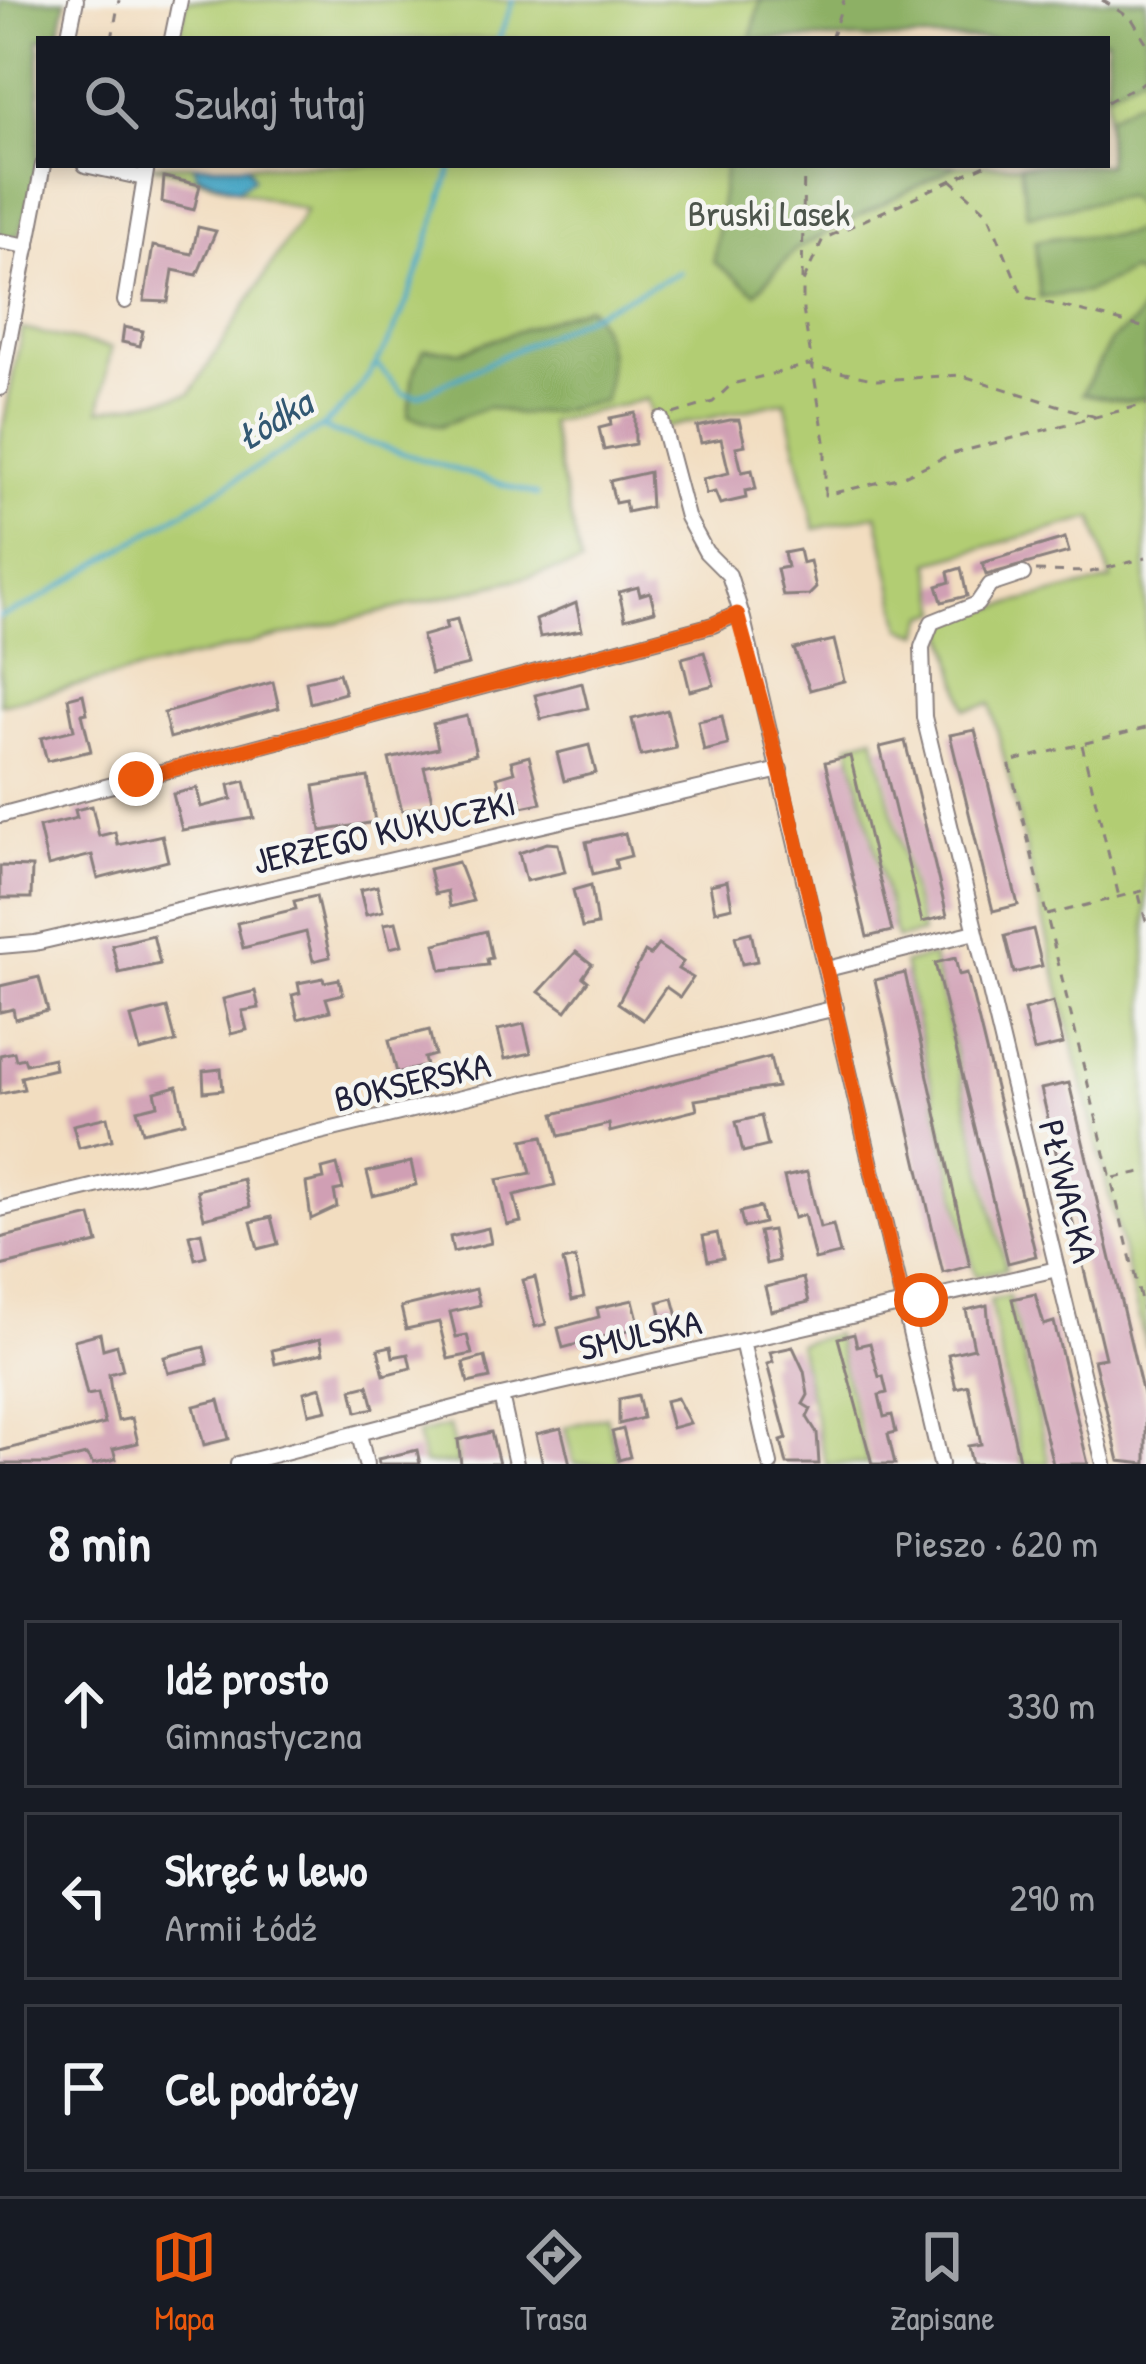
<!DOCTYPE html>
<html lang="pl">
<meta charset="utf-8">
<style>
:root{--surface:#171b24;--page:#242831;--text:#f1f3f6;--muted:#9ea1a6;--line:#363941;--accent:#ea580c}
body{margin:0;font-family:"Patrick Hand",sans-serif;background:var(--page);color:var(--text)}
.stop{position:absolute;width:36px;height:36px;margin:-27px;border:9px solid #ea580c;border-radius:50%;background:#fff}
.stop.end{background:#ea580c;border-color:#fff;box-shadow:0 3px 12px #0008}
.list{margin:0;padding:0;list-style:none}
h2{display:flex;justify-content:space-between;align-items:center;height:156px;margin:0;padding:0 48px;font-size:51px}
h2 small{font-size:39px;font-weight:400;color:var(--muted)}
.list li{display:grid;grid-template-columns:78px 1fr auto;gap:36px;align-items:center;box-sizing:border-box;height:168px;margin:0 24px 24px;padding:0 24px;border:3px solid var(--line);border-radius:0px}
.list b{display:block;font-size:45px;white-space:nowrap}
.list p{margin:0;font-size:39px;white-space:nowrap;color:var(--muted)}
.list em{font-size:39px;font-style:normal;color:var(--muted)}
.icon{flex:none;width:66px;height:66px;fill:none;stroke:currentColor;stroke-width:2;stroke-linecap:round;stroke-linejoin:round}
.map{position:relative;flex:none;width:1146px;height:1464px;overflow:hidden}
.search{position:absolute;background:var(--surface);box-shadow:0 6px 18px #0003;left:36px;right:36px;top:36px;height:132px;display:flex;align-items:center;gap:30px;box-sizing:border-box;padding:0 42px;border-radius:0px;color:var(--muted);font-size:45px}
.sheet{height:732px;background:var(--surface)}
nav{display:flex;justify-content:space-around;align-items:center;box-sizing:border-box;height:168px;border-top:3px solid var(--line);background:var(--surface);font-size:33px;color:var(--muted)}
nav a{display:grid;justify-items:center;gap:6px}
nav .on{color:var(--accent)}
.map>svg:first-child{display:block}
.green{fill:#b2cd73;stroke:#6a7857;stroke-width:3}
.forest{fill:#8db065;stroke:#586950;stroke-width:3}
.water{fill:#49a9c8;stroke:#366682;stroke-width:3}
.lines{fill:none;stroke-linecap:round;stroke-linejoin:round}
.stream{stroke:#49a9c8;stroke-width:4.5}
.building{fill:#d09fb4}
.minor-casing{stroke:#8a807e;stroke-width:18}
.path{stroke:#8a807e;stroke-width:3;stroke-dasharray:9 9;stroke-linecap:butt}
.minor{stroke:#fff;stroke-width:14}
.route{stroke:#ea580c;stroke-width:15}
.labels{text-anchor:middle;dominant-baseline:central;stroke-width:9;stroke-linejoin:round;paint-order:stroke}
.park-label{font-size:36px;fill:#4d554c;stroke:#f6f6f2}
.street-label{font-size:36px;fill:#22223b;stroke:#f6f6f2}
.water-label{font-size:39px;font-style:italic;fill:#325873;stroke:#f6f6f2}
</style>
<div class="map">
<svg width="1146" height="1464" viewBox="0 0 1146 1464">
<rect width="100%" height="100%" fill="#f6f6f2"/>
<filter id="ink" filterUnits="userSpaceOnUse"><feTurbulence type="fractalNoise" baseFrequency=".00833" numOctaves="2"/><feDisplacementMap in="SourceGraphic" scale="24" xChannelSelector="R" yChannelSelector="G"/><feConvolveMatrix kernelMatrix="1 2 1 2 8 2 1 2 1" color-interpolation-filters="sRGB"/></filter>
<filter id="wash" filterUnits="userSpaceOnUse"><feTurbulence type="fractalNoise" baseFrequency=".004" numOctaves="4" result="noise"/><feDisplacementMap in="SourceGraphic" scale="48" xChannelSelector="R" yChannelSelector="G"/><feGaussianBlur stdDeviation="2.7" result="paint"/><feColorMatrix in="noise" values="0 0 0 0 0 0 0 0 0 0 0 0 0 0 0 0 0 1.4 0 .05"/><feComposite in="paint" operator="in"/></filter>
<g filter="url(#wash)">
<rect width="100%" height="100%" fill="#f2ddc0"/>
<!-- green -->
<g class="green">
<polygon points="186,0 1146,0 1146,1348 991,704 966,709 943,620 1111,580 1093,518 930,562 941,611 926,616 920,634 902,628 877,514 815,529 785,401 655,430 647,399 549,422 581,564 0,704 0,443 22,329 111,348 100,410 190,394 306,210 151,165 1107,165 1107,39 179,39"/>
<polygon points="874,736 922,933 897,939 849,744"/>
<polygon points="932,956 1006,1269 975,1276 904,963"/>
<polygon points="1009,1296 1049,1464 1022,1464 990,1300"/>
<polygon points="835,1334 868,1464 826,1464 798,1344"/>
<polygon points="606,1416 619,1464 574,1464 565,1427"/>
<polygon points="449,1426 458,1464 424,1464 417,1434"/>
</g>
<!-- forest -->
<g class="forest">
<path d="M0 0H66L58 39H39C39 103 46 176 18 236L0 237Z"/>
<polygon points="760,0 1146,0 1146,71 1107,93 1107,39 751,39"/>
<polygon points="1136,101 1146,101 1146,215 1126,196 1027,215 1020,165 1107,165 1107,117"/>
<polygon points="725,165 958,165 796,249 756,293 714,262"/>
<path d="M1146 226V281L1132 271 1087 292 1040 297 1035 242C1070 230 1115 245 1146 226Z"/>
<polygon points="1146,301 1146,398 1126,401 1082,394 1112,339 1135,322"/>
<path d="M588 306C611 336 613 364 604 401L553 412 517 414 488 407 440 426 408 416 413 375 424 349 462 351Z"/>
</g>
<!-- water -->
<polygon class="water" points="194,165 247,165 254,178 237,189 198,175"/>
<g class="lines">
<!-- stream -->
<g class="stream">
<polyline points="499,39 513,0"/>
<polyline points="379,367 404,394 418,396 680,272"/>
<polyline points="321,428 537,495"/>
<path d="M0 617 30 605 321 428C401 362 420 259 453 165"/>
</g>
</g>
<g id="blocks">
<!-- building -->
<g class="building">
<polygon points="164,177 200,185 194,210 162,202"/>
<polygon points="198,227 216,231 197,275 173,270 168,302 144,301 153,246 192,254"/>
<polygon points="124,327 143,331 140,346 122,342"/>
<polygon points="635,413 635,444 604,450 599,428 611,425 610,418"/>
<polygon points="730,420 739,420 745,445 736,447 742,472 752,470 756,489 745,491 746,498 720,504 715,492 706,494 703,479 729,473 721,439 701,443 697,427"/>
<polygon points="649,472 651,507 627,512 625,501 615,503 610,481"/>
<polygon points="1065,538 1069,552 986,575 982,563"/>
<polygon points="799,550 802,563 810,561 816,588 809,595 783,596 777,569 787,567 784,553"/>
<polygon points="961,568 967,596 942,602 937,586 950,582 948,572"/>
<polygon points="638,587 640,595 650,592 655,611 625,619 619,592"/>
<polygon points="576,603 582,630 540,637 536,620"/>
<polygon points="457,619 469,665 431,674 422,636 447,629 445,622"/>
<polygon points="834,640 844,681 810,690 794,649"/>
<polygon points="704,652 714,685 690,691 682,658"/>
<polygon points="339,673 345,693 310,703 306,681"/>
<polygon points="273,682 279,708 170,738 164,713"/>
<polygon points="582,683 588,708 541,719 535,695"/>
<polygon points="83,694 87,713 82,714 91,751 47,761 41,738 74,730 68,698"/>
<polygon points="667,710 676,748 641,756 632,719"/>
<polygon points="467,716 476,754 424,767 433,804 402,811 389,759 438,748 433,724"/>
<polygon points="722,716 728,745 704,751 698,721"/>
<polygon points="975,730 1018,905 993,911 950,735"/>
<polygon points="905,741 947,916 922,922 880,747"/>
<polygon points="589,745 596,773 564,781 557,753"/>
<polygon points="529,756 541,803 522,807 520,798 503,802 497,777 514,772 511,761"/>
<polygon points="850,756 892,931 867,937 825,762"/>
<polygon points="368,777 375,822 321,831 314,786"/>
<polygon points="245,781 254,818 182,830 173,794 197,788 201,807 232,799 229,785"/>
<polygon points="92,806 99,836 115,832 118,845 162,835 168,861 98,879 92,855 48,866 39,827 77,818 75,810"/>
<polygon points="625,833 631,856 615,860 617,868 593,874 586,842"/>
<polygon points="547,843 558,844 565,872 526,881 519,853"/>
<polygon points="458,862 473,901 450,907 447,891 435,894 429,869"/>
<polygon points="0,866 32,867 31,898 0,898"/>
<polygon points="727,881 732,907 715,911 710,885"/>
<polygon points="591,885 597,925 582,928 573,890"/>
<polygon points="377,886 383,911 366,915 360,890"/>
<polygon points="316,896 330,957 313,961 306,932 243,948 237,923 296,909 294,901"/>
<polygon points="396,922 402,945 390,948 384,924"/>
<polygon points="1033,929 1042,966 1014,973 1005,936"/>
<polygon points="486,931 492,958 487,959 488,965 441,970 435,944"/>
<polygon points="751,932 757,961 742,964 735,936"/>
<polygon points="153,935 160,964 119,973 112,945"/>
<polygon points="658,945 683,962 678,969 693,978 680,997 666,987 643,1020 618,1003 645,952 650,955"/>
<polygon points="576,952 592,964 583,977 588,981 566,1011 539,992"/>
<polygon points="955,958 959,975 967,973 1036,1256 1008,1263 935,963"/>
<polygon points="905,973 970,1266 943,1273 875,980"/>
<polygon points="39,977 48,1011 15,1019 13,1009 0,1012 0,986"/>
<polygon points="323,978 324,982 339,979 343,994 326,998 330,1011 298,1019 292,995 300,993 298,983"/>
<polygon points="255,991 259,1008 242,1011 247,1030 231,1034 223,999"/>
<polygon points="1053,1002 1063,1044 1034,1051 1024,1010"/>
<polygon points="167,1008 176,1042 140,1051 131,1017"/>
<polygon points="524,1024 531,1053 505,1059 498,1030"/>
<polygon points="429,1030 435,1055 424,1058 426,1066 397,1073 389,1040"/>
<polygon points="14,1052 16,1060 24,1058 26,1064 53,1058 55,1069 21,1077 24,1089 0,1094 0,1055"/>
<polygon points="770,1057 777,1087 695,1100 697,1110 610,1132 609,1124 560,1136 554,1114"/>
<polygon points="221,1069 223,1090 204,1092 203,1071"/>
<polygon points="1069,1083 1146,1407 1146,1464 1119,1461 1094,1360 1105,1358 1041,1089"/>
<polygon points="177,1086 185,1122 143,1132 137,1110 158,1105 155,1092"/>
<polygon points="761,1116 768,1146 743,1152 736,1122"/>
<polygon points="107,1117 112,1140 79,1148 73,1125"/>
<polygon points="543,1136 555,1185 514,1195 521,1222 507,1225 497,1180 531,1173 523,1140"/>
<polygon points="411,1162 416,1185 373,1196 367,1172"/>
<polygon points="337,1165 343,1189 334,1191 337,1207 311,1219 306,1183 324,1179 322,1169"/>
<polygon points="807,1172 820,1228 833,1225 840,1254 815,1260 804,1215 794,1218 784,1177"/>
<polygon points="243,1179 250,1207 204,1218 197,1190"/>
<polygon points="760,1207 764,1223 744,1228 740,1212"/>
<polygon points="91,1216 98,1243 0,1266 0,1238"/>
<polygon points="271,1217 278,1244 258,1249 251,1222"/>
<polygon points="488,1228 491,1243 453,1252 450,1237"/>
<polygon points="772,1230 778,1261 766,1264 759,1232"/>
<polygon points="201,1232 206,1256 195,1259 189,1235"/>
<polygon points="717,1233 723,1258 708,1261 703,1236"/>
<polygon points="575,1258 584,1297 572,1300 563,1261"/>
<polygon points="535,1277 546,1324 535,1327 523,1280"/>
<polygon points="803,1278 809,1302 771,1311 765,1287"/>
<polygon points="476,1289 480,1305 450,1312 456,1337 467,1335 472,1354 448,1359 439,1322 406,1329 401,1307"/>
<polygon points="1035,1294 1044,1325 1054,1322 1088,1464 1053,1464 1012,1299"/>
<polygon points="673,1298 680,1324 664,1328 658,1302"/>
<polygon points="633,1300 640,1327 563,1348 558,1328 599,1317 597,1308"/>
<polygon points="987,1305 989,1327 1020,1464 972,1464 968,1446 981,1444 968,1385 956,1388 948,1354 974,1348 966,1310"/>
<polygon points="100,1333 103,1349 117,1345 123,1370 109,1374 111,1390 118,1421 132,1418 138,1443 113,1449 116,1459 93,1464 86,1455 50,1464 0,1464 0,1451 105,1424 98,1393 87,1395 74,1340"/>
<polygon points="854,1334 857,1346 870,1343 879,1377 883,1376 887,1393 879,1395 884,1417 892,1415 896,1432 888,1434 895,1464 872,1464 838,1338"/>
<polygon points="320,1339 323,1353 275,1364 272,1350"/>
<polygon points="391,1346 393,1357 408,1354 411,1368 384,1375 378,1349"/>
<polygon points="204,1347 208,1364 168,1373 164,1357"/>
<polygon points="793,1347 804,1371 808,1395 803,1404 811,1409 807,1417 817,1433 819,1464 787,1464 781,1441 787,1439 767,1364 773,1362 770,1352"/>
<polygon points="485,1357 490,1378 468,1383 463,1363"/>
<polygon points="368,1385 374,1408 357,1412 352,1389"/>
<polygon points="321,1387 327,1410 309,1414 304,1392"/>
<polygon points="638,1395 643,1418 619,1424 619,1399"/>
<polygon points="677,1398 690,1423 672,1428 665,1401"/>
<polygon points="219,1400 229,1439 204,1445 194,1406"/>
<polygon points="561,1428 570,1464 543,1464 536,1434"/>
<polygon points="623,1429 630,1457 619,1460 612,1432"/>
<polygon points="491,1432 499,1464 461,1464 458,1440"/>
<polygon points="417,1450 420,1464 379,1464 378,1459"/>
</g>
</g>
</g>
<g filter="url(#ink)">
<use href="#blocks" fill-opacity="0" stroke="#8a807e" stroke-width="3"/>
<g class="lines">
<defs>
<g id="minor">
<polyline points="68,39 76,0"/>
<polyline points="172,39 180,0"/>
<polyline points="85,165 144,178"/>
<polyline points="0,241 28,246"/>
<polyline points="125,301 147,165"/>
<polyline points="0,388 43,165"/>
<polyline points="661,419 687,517 706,552 729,575 743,619 941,1464"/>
<polyline points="1023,574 990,585 977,604 932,622 922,647 924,717 1104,1464"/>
<polyline points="0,815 713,625 737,614"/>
<polyline points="0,946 35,943 780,770"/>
<polyline points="827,969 975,932"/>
<polyline points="0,1209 836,1008"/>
<polyline points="742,1341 770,1464"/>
<polyline points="501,1396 516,1464"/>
<polyline points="359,1434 366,1464"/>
<polyline points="238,1464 501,1396 1057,1269"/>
</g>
</defs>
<!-- minor casing -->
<use href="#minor" class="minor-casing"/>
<!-- path -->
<g class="path">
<polyline points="1102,0 1132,19 1146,42"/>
<polyline points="112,39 119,0"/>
<polyline points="831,39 844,0"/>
<polyline points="1107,102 1146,81"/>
<polyline points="985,165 823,239 803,282 803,310 825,441 825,495 902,477 951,454 1146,404"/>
<polyline points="951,180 988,213 1021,292 1029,298 1146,328"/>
<polyline points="802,280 804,165"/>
<polyline points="673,414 713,402 732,384 808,365 877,380 960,375 1099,418"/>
<polyline points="1036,571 1091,572 1146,558"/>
<polyline points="1146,728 1009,762 1146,1321"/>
<polyline points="1082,745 1119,897"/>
<polyline points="1139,895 1146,922"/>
<polyline points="1047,915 1146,890"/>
<polyline points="1114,1178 1146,1171"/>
</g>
<!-- minor -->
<use href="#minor" class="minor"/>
</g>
</g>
<g class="lines" filter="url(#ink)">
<!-- route -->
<polyline class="route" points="136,779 712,625 737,614 780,770 903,1304 921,1300"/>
</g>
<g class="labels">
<!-- park labels -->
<g class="park-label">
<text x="769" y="212">Bruski Lasek</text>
</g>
<!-- street labels -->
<g class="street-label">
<text transform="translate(384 831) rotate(-13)">JERZEGO KUKUCZKI</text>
<text transform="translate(412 1081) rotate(-13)">BOKSERSKA</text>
<text transform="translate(1069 1191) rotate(76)">PŁYWACKA</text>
<text transform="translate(640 1334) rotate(-13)">SMULSKA</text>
</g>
<!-- water labels -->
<g class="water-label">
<text transform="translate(273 419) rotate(-31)">Łódka</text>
</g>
</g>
</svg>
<div class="stop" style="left:921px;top:1300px"></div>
<div class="stop end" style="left:136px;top:779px"></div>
<div class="search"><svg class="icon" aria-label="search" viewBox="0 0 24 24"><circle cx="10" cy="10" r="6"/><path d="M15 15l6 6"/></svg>Szukaj tutaj</div>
</div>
<section class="sheet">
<h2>8 min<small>Pieszo · 620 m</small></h2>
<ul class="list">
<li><svg class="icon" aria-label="ahead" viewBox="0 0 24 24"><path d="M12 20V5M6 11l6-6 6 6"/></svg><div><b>Idź prosto</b><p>Gimnastyczna</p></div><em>330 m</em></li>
<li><svg class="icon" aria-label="left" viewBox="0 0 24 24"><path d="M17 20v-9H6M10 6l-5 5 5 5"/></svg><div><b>Skręć w lewo</b><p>Armii Łódź</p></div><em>290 m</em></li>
<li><svg class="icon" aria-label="arrive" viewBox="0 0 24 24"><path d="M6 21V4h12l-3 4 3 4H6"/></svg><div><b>Cel podróży</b></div></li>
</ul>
</section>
<nav>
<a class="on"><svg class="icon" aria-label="map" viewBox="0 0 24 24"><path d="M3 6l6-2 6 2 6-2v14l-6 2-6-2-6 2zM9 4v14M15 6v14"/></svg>Mapa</a>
<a><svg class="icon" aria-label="directions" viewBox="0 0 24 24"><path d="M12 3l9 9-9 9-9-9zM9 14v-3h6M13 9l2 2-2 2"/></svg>Trasa</a>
<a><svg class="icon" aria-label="saved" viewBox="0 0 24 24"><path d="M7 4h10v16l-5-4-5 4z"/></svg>Zapisane</a>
</nav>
